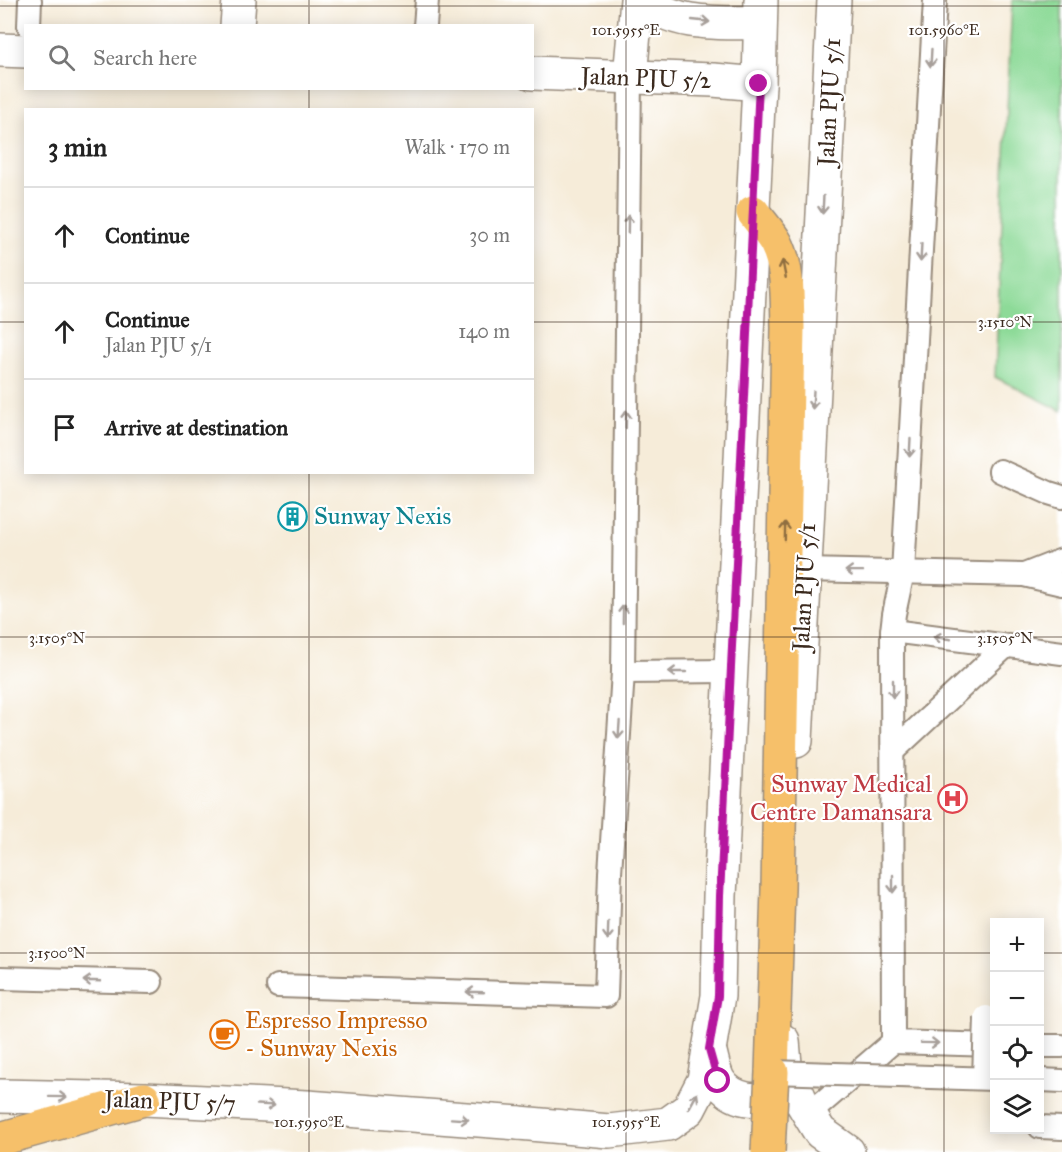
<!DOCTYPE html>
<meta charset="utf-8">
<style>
:root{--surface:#fff;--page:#f2f2f2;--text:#222;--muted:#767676;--line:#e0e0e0}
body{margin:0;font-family:"IM FELL Great Primer",serif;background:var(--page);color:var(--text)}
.controls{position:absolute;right:18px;bottom:18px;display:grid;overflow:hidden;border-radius:0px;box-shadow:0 3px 15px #0003}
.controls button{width:54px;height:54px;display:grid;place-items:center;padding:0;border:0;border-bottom:2px solid var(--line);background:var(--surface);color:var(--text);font:30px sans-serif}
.stop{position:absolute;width:18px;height:18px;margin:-14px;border:4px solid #b5179e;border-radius:50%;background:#fff}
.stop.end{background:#b5179e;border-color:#fff;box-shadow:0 2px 6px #0008}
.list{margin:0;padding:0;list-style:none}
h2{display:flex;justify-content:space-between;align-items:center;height:78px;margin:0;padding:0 24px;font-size:26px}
h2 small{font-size:20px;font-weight:400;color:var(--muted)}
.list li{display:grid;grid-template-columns:39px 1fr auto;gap:18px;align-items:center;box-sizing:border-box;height:96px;padding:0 24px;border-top:2px solid var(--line)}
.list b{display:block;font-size:22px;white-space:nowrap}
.list p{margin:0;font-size:20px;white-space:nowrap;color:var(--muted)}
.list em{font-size:20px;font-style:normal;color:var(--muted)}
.icon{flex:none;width:33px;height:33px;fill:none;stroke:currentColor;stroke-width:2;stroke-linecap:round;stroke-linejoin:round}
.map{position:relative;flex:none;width:1062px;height:1152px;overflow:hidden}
.search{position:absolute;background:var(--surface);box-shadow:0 3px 15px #0003;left:24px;top:24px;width:510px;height:66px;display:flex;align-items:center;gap:15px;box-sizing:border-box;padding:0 21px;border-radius:0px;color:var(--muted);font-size:22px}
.panel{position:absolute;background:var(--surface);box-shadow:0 3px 15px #0003;left:24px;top:108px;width:510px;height:366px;border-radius:0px}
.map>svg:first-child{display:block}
.green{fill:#8dda98;stroke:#64825b;stroke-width:1.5}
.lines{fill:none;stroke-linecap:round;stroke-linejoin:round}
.service-casing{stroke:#988b7c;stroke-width:26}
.minor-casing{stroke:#988b7c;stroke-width:36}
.tertiary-casing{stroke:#988b7c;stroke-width:36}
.primary-casing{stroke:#988b7c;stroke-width:36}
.service{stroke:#fff;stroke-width:22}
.minor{stroke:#fff;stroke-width:33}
.tertiary{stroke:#fff;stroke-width:33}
.primary{stroke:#f6c06b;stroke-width:33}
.service-bridge-casing{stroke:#988b7c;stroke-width:26;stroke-linecap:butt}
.primary-bridge-casing{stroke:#988b7c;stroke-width:36;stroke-linecap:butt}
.service-bridge{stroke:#fff;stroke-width:22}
.primary-bridge{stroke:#f6c06b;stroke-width:33}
.oneway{stroke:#a79f9a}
.oneway2{stroke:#8f6e41}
.route{stroke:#b5179e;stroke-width:8}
.ticks{fill:none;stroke:#3b2a1e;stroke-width:1.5;stroke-opacity:0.45}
.labels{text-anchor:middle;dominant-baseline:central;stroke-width:4.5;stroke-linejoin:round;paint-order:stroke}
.street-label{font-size:24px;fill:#3b2a1e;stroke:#fff}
.culture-label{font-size:24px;fill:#0d838f;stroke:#fff;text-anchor:start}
.health-label{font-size:24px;fill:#be3a42;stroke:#fff;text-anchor:end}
.food-label{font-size:24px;fill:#c56008;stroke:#fff;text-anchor:start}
.ticks-label{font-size:15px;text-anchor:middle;fill:#3b2a1e;stroke:#fff;stroke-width:4.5;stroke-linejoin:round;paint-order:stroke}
</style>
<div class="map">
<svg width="1062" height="1152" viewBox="0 0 1062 1152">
<rect width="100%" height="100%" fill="#fff"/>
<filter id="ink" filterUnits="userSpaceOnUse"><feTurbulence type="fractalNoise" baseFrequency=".0167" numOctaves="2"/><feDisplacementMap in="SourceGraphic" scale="12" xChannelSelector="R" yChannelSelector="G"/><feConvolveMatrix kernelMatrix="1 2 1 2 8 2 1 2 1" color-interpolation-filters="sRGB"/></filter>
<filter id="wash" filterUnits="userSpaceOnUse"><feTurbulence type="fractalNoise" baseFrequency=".008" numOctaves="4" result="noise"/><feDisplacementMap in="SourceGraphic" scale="24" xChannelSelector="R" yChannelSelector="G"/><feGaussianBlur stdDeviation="1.35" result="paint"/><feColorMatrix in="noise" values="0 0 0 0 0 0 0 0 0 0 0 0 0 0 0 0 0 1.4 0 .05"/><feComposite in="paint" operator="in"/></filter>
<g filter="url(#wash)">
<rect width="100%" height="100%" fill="#f6ecd9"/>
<!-- green -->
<polygon class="green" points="1012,0 1062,0 1062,411 995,377"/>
</g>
<g filter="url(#ink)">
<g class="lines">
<defs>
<g id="service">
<polyline points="935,0 903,572 894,614 892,631 893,1042 994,1045"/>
<polyline points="29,26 30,0"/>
<polyline points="425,26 427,0"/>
<polyline points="1000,471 1049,493 1062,497"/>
<polyline points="805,570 1024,575 1062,584"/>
<polyline points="1024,575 1062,560"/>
<polyline points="892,631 1062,653"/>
<polyline points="623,672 731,671"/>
<polyline points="893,751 1006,646"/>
<polyline points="0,978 151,982"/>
<polyline points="278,986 606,996 610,873 623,672 630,77"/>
<polyline points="1040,1046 1062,1046"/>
<polyline points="1040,1080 1062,1081"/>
<polyline points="809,1114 893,1042"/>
<polyline points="1040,1127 1062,1128"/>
</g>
<g id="minor">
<path d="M648 0C670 27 728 22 760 23"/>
<polyline points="237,26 239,0"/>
<polyline points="0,50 26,51"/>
<polyline points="532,73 713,80 759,84"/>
<polyline points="630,77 637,0"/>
<polyline points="0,1096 144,1099 307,1107 519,1123"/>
</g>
<g id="tertiary">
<polyline points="796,741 834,0"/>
<polyline points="783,1041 785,1064 800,1099 809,1114 820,1132 848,1152"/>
<path d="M709 1049C712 1058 714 1073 719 1081 730 1099 762 1108 776 1089 779 1085 781 1077 783 1071"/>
<polyline points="519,1123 609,1131 668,1124 689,1109 704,1080 718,996 720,896 759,84 761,0"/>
</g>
<g id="primary">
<path d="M753 212C760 222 770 232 776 243 789 269 787 299 788 327L778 889 772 1072"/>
<polyline points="0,1139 144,1099"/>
</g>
</defs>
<!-- service casing -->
<use href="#service" class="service-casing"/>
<!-- minor casing -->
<use href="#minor" class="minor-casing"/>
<!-- tertiary casing -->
<use href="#tertiary" class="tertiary-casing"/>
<!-- primary casing -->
<use href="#primary" class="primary-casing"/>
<!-- service -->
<use href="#service" class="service"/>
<!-- minor -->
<use href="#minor" class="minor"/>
<!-- tertiary -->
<use href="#tertiary" class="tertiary"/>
<!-- primary -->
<use href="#primary" class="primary"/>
<defs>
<g id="service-bridge">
<polyline points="772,1072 994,1079"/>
<polyline points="984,1078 986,1017"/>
</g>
<polyline id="primary-bridge" points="768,1152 772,1072"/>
</defs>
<!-- service-bridge casing -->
<use href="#service-bridge" class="service-bridge-casing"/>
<!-- primary-bridge casing -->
<use href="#primary-bridge" class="primary-bridge-casing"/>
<!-- service-bridge -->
<use href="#service-bridge" class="service-bridge"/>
<!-- primary-bridge -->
<use href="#primary-bridge" class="primary-bridge"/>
</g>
<!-- one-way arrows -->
<defs><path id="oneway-shaft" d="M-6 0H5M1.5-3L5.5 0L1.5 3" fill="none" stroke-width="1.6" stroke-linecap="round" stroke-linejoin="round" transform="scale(1.5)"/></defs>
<g class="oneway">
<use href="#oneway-shaft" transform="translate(701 21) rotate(6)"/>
<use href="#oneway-shaft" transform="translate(931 58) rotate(93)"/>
<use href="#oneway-shaft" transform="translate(823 205) rotate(93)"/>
<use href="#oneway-shaft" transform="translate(628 224) rotate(-89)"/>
<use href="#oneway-shaft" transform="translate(921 253) rotate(93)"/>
<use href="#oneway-shaft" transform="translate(813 400) rotate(93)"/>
<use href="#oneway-shaft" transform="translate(626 419) rotate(-89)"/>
<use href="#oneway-shaft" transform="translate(910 448) rotate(93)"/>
<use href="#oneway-shaft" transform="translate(854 571) rotate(-179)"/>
<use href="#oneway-shaft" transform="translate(623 614) rotate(-89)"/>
<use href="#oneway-shaft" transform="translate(942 638) rotate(-172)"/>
<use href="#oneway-shaft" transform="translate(677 672) rotate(180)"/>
<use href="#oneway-shaft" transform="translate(893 689) rotate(90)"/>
<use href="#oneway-shaft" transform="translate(619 730) rotate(94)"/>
<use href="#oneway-shaft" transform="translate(893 884) rotate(90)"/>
<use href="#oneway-shaft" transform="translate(608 931) rotate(92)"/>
<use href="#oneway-shaft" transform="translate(92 981) rotate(-178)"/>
<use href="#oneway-shaft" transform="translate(475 992) rotate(-178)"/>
<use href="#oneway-shaft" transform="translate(930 1043) rotate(1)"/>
<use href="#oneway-shaft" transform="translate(58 1097) rotate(1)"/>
<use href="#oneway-shaft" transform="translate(693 1101) rotate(-61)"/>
<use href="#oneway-shaft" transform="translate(266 1105) rotate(3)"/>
<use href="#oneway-shaft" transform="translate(460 1119) rotate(4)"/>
</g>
<g class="oneway2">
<use href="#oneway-shaft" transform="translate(784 269) rotate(-101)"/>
<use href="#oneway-shaft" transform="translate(785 531) rotate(-89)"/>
</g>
</g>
<g class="lines" filter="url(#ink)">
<!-- route -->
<polyline class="route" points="718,1081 709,1049 718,996 720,896 759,84"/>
</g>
<!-- ticks -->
<path class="ticks" d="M309 0V26M626 0V1152M944 0V1152M0 6H1062M309 88V110M0 322H26M532 322H1062M309 472V1152M0 637H1062M0 953H994M1040 953H1062"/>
<!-- icons -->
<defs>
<symbol id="building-ring" viewBox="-11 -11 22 22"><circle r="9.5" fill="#fff" stroke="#0f9aa8" stroke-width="1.5"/><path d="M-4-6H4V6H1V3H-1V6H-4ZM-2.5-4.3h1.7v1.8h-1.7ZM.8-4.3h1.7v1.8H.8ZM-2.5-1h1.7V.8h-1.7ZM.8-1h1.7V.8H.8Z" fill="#0f9aa8"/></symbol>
<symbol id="hospital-ring" viewBox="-11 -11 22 22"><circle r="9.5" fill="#fff" stroke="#e0444e" stroke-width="1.5"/><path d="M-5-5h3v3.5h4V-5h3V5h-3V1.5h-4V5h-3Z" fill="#e0444e"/></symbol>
<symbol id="cafe-ring" viewBox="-11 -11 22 22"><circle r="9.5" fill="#fff" stroke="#e8710a" stroke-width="1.5"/><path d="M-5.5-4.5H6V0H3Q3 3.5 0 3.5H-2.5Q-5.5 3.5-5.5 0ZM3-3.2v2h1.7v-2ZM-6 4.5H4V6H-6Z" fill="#e8710a"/></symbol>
</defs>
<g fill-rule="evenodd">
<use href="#building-ring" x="276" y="500" width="33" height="33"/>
<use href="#hospital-ring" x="936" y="782" width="33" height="33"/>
<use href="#cafe-ring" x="208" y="1018" width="33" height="33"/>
</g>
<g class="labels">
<!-- street labels -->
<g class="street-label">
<text transform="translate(646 78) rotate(2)">Jalan PJU 5/2</text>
<text transform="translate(829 102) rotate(-87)">Jalan PJU 5/1</text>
<text transform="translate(804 587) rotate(-87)">Jalan PJU 5/1</text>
<text transform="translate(170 1101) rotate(2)">Jalan PJU 5/7</text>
</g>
<!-- culture labels -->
<g class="culture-label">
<text x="314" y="516">Sunway Nexis</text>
</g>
<!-- health labels -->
<g class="health-label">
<text x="932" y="784">Sunway Medical<tspan x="932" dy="28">Centre Damansara</tspan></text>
</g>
<!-- food labels -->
<g class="food-label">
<text x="245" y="1020">Espresso Impresso<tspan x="245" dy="28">- Sunway Nexis</tspan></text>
</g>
</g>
<g class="ticks-label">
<text x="626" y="35">101.5955°E</text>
<text x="944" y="35">101.5960°E</text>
<text x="1005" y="327">3.1510°N</text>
<text x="57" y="643">3.1505°N</text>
<text x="1005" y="643">3.1505°N</text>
<text x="57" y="958">3.1500°N</text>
<text x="309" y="1127">101.5950°E</text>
<text x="626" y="1127">101.5955°E</text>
</g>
</svg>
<div class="controls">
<button>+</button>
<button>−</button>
<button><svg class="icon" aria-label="locate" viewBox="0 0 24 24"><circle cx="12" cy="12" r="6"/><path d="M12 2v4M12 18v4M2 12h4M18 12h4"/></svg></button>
<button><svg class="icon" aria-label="layers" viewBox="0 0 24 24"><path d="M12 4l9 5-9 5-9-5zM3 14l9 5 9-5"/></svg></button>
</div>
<div class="stop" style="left:718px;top:1081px"></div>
<div class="stop end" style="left:759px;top:84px"></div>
<div class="search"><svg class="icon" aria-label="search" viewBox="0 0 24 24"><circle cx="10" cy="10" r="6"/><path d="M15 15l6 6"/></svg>Search here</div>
<section class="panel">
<h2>3 min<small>Walk · 170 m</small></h2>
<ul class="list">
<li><svg class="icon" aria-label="ahead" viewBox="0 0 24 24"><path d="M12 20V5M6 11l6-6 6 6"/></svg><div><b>Continue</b></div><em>30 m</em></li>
<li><svg class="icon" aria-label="ahead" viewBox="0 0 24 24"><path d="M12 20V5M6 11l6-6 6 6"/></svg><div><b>Continue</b><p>Jalan PJU 5/1</p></div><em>140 m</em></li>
<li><svg class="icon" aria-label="arrive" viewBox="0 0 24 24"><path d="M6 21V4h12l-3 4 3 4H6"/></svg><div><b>Arrive at destination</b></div></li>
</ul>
</section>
</div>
